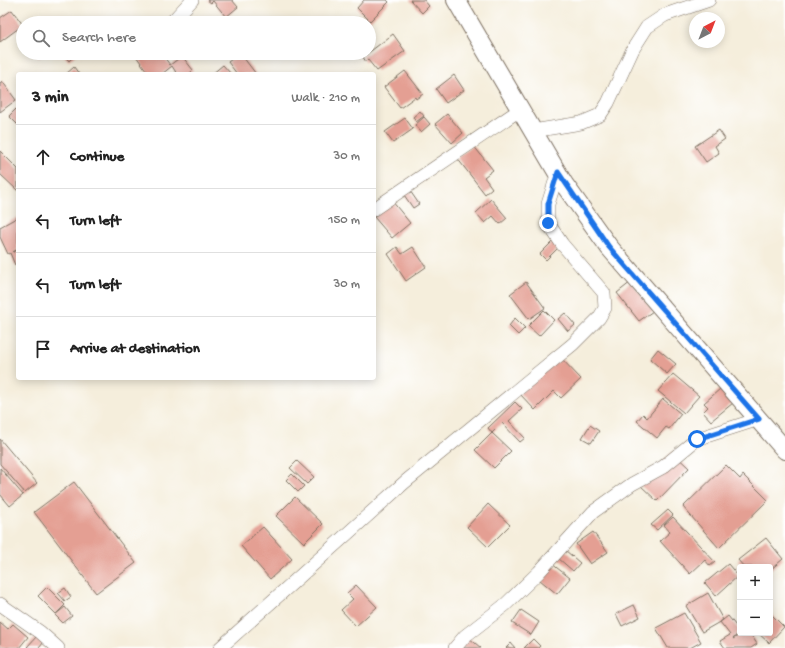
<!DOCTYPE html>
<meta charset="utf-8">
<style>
:root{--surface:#fff;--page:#f2f2f2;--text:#222;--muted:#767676;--line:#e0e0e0}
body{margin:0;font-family:"Gochi Hand",sans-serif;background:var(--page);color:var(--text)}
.controls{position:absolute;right:12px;bottom:12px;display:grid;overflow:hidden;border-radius:4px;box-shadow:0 2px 10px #0003}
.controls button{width:36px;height:36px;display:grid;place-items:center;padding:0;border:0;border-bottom:1px solid var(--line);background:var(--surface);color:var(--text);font:20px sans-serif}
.compass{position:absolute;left:689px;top:12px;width:36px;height:36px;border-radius:50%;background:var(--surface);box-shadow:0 2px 10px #0003;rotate:42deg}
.stop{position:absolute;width:12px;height:12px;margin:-9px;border:3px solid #1a73e8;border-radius:50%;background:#fff}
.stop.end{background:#1a73e8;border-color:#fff;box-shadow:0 1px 4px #0008}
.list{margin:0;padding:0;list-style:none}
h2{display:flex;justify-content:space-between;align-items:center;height:52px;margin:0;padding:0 16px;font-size:17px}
h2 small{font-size:13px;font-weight:400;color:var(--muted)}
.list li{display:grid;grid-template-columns:26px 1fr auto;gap:12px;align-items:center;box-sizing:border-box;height:64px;padding:0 16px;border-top:1px solid var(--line)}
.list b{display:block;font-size:15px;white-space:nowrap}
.list em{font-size:13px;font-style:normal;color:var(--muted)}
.icon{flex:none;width:22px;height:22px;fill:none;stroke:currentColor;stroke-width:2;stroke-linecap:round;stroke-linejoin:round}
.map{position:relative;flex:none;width:785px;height:648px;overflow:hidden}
.search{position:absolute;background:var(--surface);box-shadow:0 2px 10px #0003;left:16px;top:16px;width:360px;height:44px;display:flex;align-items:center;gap:10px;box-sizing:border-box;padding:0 14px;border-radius:22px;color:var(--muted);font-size:15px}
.panel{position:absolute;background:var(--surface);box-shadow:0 2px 10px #0003;left:16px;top:72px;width:360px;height:308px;border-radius:4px}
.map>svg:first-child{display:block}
.building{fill:#e49f93}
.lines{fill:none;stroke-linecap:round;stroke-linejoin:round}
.minor-casing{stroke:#7c6f60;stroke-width:14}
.secondary-casing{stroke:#7c6f60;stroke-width:20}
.minor{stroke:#fff;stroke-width:13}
.secondary{stroke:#fff;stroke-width:18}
.route{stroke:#1a73e8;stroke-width:5}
</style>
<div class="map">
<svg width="785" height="648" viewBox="0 0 785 648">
<rect width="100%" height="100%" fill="#fff"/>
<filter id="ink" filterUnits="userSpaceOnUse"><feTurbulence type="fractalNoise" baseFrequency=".025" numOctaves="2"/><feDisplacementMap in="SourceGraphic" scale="8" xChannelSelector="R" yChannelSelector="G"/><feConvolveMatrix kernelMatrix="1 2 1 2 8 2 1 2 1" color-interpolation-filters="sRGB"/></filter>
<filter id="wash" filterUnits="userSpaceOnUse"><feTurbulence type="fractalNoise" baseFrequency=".012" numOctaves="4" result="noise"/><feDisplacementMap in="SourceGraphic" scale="16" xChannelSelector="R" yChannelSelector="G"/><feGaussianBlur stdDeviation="0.9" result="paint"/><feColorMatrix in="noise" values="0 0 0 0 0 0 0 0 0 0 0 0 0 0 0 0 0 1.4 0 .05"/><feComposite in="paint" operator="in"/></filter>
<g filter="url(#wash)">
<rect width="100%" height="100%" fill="#f5eedc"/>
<g id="blocks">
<!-- building -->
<g class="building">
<polygon points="207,0 232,0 238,7 226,17 213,1 211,3"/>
<polygon points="364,0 387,0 389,2 370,21 357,8"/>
<polygon points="410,0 424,0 429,6 422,13"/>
<polygon points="12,10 23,25 0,42 0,18"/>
<polygon points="393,34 405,51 377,71 368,60 366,62 363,57"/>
<polygon points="34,53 43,53 39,58"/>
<polygon points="62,53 77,53 69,61"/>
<polygon points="140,53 161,53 170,65 182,56 193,70 189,74 177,74 172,66 162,74 149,74 136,56"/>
<polygon points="167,53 176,53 170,57"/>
<polygon points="240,53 256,74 237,74 228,62"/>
<polygon points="223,65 231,74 212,74"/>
<polygon points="74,67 79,74 66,74"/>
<polygon points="405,71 423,94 416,99 415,97 400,108 384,87"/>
<polygon points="454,75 464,90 446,103 436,89"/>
<polygon points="2,81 16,100 0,112 0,83"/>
<polygon points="18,107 18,125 9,116"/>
<polygon points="420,111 424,116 416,122 413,117"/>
<polygon points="447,114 463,133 452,143 435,124"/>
<polygon points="424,117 430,124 421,132 415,125"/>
<polygon points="405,118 413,129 393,143 385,132"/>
<polygon points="719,130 725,139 715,146 719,153 706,162 695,146"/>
<polygon points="473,145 493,170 484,177 492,188 485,194 457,158"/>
<polygon points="0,151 18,169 18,191 0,174"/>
<polygon points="408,188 419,204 413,208 402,192"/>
<polygon points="491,199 507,218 500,224 493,216 485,223 476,213"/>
<polygon points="392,201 410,223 392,238 374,217"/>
<polygon points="18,217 18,249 13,252 18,250 18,264 15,265 10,253 8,254 0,237 0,227"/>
<polygon points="553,241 559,247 546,260 540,254"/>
<polygon points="397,247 402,254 413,247 426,267 406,281 388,254"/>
<polygon points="526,282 545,308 529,319 510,294"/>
<polygon points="631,282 653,311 639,321 617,293"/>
<polygon points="544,310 554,320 539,336 528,326"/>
<polygon points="565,313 575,325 568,331 558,319"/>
<polygon points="515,318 525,328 518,335 509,326"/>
<polygon points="658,349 676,364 667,374 650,359"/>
<polygon points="559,356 581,379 561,398 554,391 535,410 519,393"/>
<polygon points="673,374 699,396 684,413 658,391"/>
<polygon points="720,389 733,403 711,421 703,412 708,407 704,403"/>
<polygon points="663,399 681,414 669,429 666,427 657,438 637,421 643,414 647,418"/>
<polygon points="515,402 522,409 509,421 525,438 520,442 502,423 492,433 488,428"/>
<polygon points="590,425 599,431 591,443 582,438"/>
<polygon points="492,433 511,451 494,468 475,450"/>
<polygon points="0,439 37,483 25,493 0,464"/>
<polygon points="672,452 689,468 657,501 640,485"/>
<polygon points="297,461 314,477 307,484 290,468"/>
<polygon points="726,465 740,479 743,475 768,500 719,548 683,507"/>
<polygon points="0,468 23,495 10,506 0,494"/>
<polygon points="292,474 304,486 298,492 286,480"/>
<polygon points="74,482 136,563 96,593 34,512"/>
<polygon points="295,497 323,524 304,543 276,516"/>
<polygon points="488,504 510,525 488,547 467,527"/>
<polygon points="668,510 673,515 657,530 651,525"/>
<polygon points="673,517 715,562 710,566 705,560 690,574 660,541 670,532 664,525"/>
<polygon points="263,527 292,559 270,579 241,546"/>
<polygon points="593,532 608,552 590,564 576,544"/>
<polygon points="766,538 783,559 770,570 770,567 744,567 738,560"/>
<polygon points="565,550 580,563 573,571 558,558"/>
<polygon points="552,564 570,578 557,594 540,580"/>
<polygon points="728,564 738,576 716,596 705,583"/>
<polygon points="356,585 377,607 356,626 341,610 353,599 347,593"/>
<polygon points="47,587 65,605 56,614 38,596"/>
<polygon points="65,588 71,597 65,601 58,593"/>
<polygon points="708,593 723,620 728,616 740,631 733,639 742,633 750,633 757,644 751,648 725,648 720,641 730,635 720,622 723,620 702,632 686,606"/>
<polygon points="634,605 640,617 622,626 616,614"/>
<polygon points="65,607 72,616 63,623 55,615"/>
<polygon points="521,610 539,622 531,635 512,623"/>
<polygon points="684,613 701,642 690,648 668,648 656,628"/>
<polygon points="770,613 784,627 769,643 758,633 770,633"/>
<polygon points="0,622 8,629 13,624 28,637 19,648 0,648"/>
<polygon points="462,632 481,648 448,648"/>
<polygon points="37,636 44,642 39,648 28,648 27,647"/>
<polygon points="533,639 540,646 538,648 524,648"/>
<polygon points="511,643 515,648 506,648"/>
</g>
</g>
</g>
<g filter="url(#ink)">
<use href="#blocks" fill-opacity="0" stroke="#7c6f60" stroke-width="1"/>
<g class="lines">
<defs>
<g id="minor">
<polyline points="171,23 192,0"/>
<polyline points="533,131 581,123 600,115 608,103 633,49 647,27 665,15 709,0"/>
<polyline points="374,209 521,109"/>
<polyline points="0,604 40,632 58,648"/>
<polyline points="220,648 405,482 573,344 599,318 605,308 604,293 562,244 548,223 548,204 558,172"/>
<polyline points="455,648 465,636 505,605 539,572 593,512 632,484 663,467 697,439 759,419"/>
</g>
<polyline id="secondary" points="456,0 564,184 609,247 785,450"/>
</defs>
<!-- minor casing -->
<use href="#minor" class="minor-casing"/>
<!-- secondary casing -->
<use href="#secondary" class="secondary-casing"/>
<!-- minor -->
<use href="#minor" class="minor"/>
<!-- secondary -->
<use href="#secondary" class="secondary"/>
</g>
</g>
<g class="lines" filter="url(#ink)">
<!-- route -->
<polyline class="route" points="548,223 548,204 558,172 609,247 759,419 697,439"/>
</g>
</svg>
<div class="controls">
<button>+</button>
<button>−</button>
</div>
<svg class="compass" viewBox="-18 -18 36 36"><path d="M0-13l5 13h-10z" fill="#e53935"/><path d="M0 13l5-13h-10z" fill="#767676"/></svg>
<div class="stop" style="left:697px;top:439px"></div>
<div class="stop end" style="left:548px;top:223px"></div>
<div class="search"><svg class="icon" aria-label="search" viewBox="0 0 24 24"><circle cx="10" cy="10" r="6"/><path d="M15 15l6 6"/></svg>Search here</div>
<section class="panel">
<h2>3 min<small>Walk · 210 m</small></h2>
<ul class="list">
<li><svg class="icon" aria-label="ahead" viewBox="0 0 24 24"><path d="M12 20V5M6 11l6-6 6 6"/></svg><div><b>Continue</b></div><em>30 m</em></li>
<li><svg class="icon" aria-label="left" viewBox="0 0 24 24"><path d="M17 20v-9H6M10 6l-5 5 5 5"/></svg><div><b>Turn left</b></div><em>150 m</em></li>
<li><svg class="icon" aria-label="left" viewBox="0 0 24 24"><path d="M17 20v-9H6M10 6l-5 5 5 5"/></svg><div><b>Turn left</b></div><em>30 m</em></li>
<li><svg class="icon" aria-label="arrive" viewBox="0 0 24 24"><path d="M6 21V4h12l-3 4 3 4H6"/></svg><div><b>Arrive at destination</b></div></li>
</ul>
</section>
</div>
